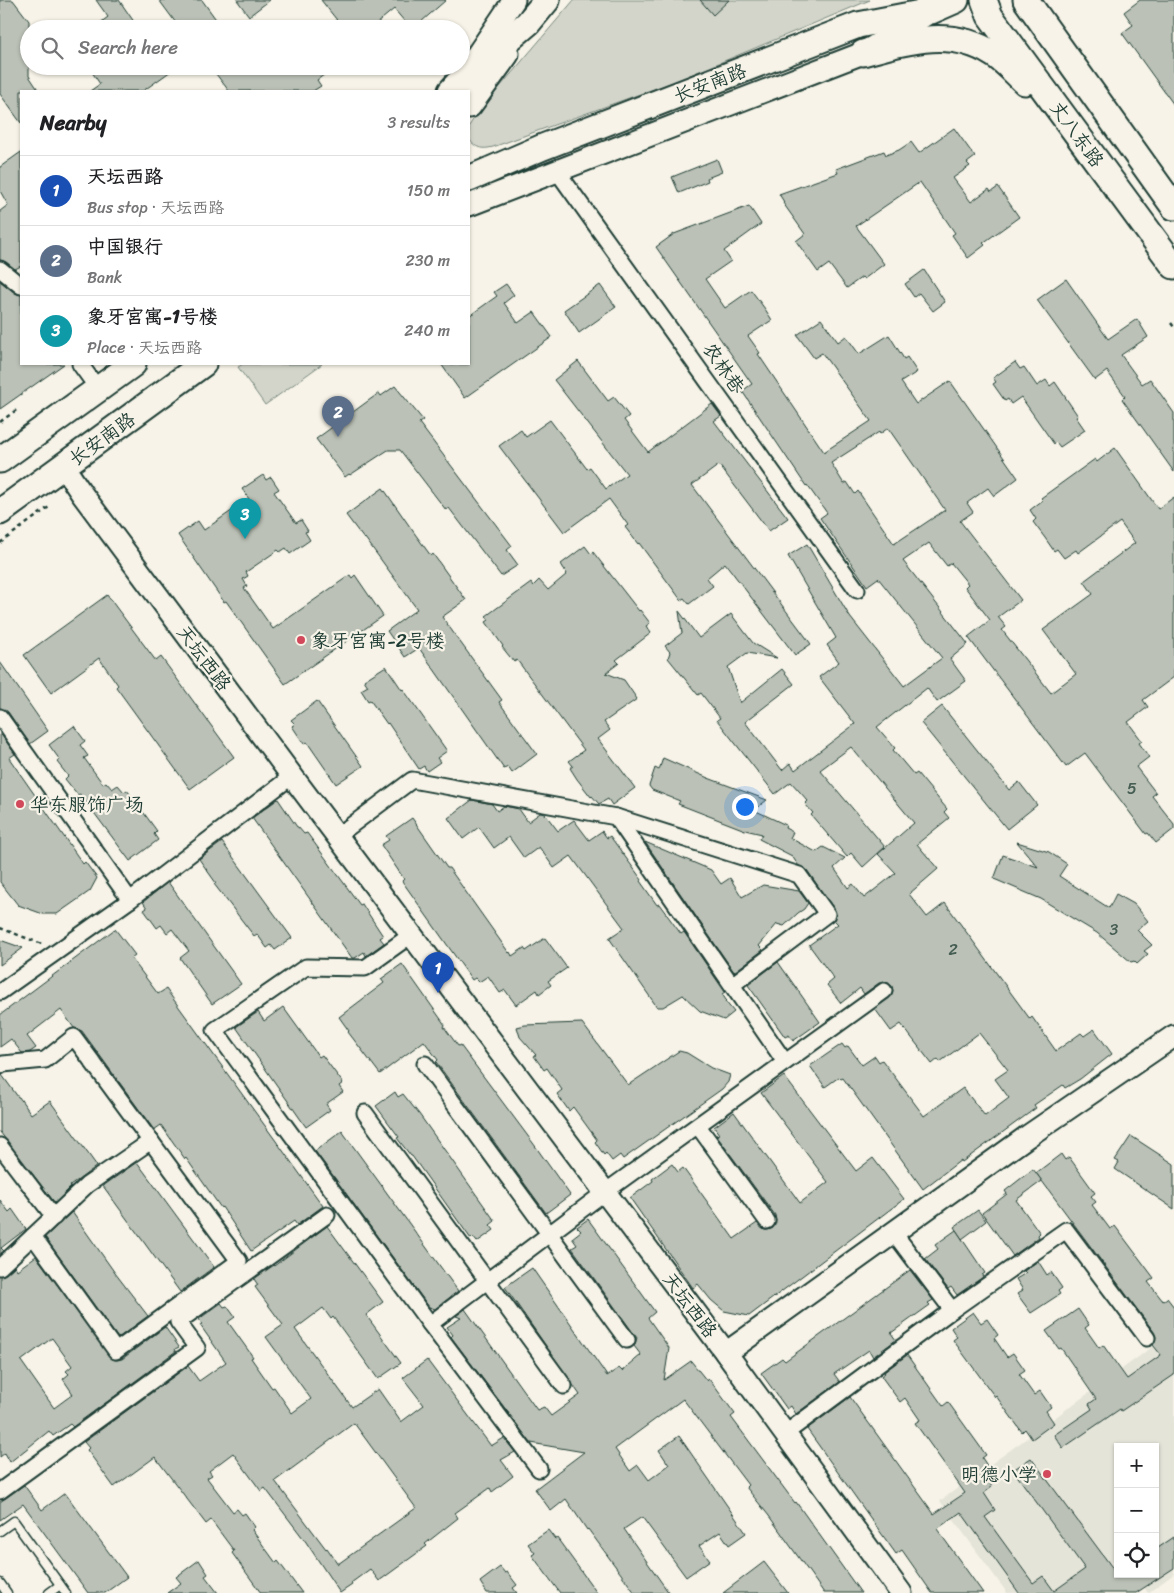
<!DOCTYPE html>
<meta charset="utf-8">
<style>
:root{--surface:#fff;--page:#f2f2f2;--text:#202124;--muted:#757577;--line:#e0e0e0;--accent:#d1495b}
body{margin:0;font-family:Sriracha,"LXGW WenKai TC",sans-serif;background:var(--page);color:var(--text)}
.controls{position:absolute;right:15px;bottom:15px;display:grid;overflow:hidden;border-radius:0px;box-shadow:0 1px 4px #0004}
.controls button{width:45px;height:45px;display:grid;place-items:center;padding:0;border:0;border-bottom:1px solid var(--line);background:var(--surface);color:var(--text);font:25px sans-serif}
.you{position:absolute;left:744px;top:806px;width:18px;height:18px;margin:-12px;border:4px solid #fff;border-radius:50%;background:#1a73e8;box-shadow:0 0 0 8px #1a73e833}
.badge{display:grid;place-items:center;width:32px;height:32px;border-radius:50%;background:var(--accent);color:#fff;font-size:16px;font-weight:700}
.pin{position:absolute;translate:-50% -41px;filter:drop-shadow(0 1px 2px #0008)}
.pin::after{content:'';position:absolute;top:26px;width:18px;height:15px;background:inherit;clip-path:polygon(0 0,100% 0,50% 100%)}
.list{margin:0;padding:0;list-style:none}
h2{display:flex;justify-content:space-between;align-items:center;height:65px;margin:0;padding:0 20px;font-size:21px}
h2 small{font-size:16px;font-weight:400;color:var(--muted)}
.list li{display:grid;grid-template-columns:32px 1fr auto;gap:15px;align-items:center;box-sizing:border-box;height:70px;padding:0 20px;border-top:1px solid var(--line)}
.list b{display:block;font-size:19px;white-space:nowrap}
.list p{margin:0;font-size:16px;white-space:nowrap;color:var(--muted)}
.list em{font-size:16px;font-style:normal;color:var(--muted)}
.icon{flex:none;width:28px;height:28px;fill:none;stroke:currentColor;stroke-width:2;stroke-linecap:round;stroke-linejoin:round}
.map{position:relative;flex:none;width:1174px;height:1593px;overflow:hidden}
.search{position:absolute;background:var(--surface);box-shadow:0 1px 4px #0004;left:20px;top:20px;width:450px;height:55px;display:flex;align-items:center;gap:12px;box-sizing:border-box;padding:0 18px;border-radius:28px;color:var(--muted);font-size:19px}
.panel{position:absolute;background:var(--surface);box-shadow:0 1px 4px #0004;left:20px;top:90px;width:450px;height:275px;border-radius:0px}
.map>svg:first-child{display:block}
.built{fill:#e5e4d9}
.green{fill:#d3d5ca;stroke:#79897f}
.building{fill:#bbc1b6;stroke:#1f3d34;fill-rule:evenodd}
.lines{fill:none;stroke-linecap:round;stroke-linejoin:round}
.lane-casing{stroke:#1f3d34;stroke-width:11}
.street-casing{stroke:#1f3d34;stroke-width:19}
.secondary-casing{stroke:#1f3d34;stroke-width:25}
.primary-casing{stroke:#1f3d34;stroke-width:29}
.path{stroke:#1f3d34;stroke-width:2.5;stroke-dasharray:4 4;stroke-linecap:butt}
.lane{stroke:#f7f3e8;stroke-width:8}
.street{stroke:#f7f3e8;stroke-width:15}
.secondary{stroke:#f7f3e8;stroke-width:21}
.primary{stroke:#f7f3e8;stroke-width:25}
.poi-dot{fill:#d1495b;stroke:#f7f3e8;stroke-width:2}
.labels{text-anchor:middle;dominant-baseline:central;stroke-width:4.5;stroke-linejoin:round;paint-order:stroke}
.number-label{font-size:16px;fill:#465e54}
.street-label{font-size:19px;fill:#1f3d34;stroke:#f7f3e8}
.poi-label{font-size:19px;fill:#1f3d34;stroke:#f7f3e8;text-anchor:start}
</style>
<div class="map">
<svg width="1174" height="1593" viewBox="0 0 1174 1593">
<rect width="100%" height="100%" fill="#f7f3e8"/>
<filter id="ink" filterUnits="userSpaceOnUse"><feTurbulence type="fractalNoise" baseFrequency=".02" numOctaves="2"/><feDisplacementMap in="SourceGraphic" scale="10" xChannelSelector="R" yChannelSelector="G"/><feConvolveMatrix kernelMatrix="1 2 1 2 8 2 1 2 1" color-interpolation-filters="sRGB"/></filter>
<g filter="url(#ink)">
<!-- built -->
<polygon class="built" points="1174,1331 1174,1574 1148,1593 1134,1574 1155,1574 1155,1447 1118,1447 1118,1558 1070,1593 1007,1593 940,1501"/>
<!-- green -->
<g class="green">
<path d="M574 0H870L676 81 493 147C482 150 475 148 469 139V126L476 115Z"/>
<polygon points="243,364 322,364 265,405 238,367"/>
</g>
<!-- building -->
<g class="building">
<polygon points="0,0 13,0 29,21 29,76 39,91 21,91 21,123 0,94"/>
<polygon points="96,0 119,0 139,29 92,29 108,17"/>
<polygon points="159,0 202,0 223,29 184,29 179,21 176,23"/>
<polygon points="237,0 270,0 249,16"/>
<polygon points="321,0 446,0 413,29 411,29 394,9 370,29 344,29"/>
<polygon points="700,0 729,0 713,15"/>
<polygon points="1140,0 1174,0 1174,105 1122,33 1133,25 1124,12"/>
<polygon points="88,66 178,66 143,91 90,91 100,84"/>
<polygon points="226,66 336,66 317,80 321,86 313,91 229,91 216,74"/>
<polygon points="954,128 975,157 967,163 970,166 953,178 971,202 989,189 991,192 998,187 1019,217 983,243 985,245 968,258 952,235 955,233 920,182 856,226 884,264 864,279 862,277 847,288 829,264 818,272 796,241 805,234 783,203 784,202 779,194 838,173 836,169 884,151 886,155 899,150 911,142 919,153"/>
<polygon points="21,152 21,266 15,269 6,262 0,260 0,211 8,205 0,191 0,167"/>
<polygon points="717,159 722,172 707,178 708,181 679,193 672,177"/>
<path d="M749 206 761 224 724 251 731 261 705 279 725 308 751 290 765 309 772 320 748 336 760 353 758 354 824 452 871 421 822 353 814 358 797 335 821 319 838 342 846 336 859 354 889 335 904 359 907 357 917 372 901 382 916 404 950 381 1018 478 994 496 988 488 967 503 973 512 960 521 1021 600 998 617 1006 627 1002 630 1051 693 1076 674 1043 630 1093 594 1084 581 1135 543 1120 522 1078 553 1076 550 1064 558 1057 549 1054 551 1045 538 1033 522 1036 519 1030 510 1043 500 1041 498 1095 459 1097 462 1115 448 1158 509 1174 497V677L1143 700 1148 707 1128 722 1142 741 1139 743 1149 757 1136 767 1156 793 1152 796 1174 824V829L1156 843 1148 833 1146 834 1085 753 1066 767 968 637 990 620 965 587 968 584 951 563 947 566 929 543 903 561 968 644 950 659 966 681 937 702 927 688 877 727 895 748 893 750 914 775 917 773 947 809 944 812 949 818 917 844 938 869 909 894 927 917 945 903 1030 1019 1032 1017 1056 1051 1081 1033 1084 1036 1094 1029 1112 1054 1080 1079 1065 1088 1063 1085 1034 1105 1036 1108 962 1162 961 1160 923 1189 843 1078 841 1079 839 1077 825 1087 810 1066 842 1044 845 1048 848 1046 862 1065 875 1056 879 1062 882 1060 924 1116 963 1088 985 1116 1009 1098 995 1079 1008 1070 979 1033 940 1062 938 1059 932 1064 901 1024 891 1031 875 1009 892 995 893 991 892 986 887 982 879 983 864 994 860 988 841 1003 827 985 834 979 809 945 838 924 834 920 836 913 807 870 798 865 792 856 759 839 762 834 745 830 678 804 680 801 652 790 649 786 655 768 659 770 663 758 708 778 767 800 754 810 786 825 785 828 793 832 790 838 816 852 823 847 845 858 834 868 848 888 853 884 864 898 896 873 878 854 914 823 851 747 820 770 885 847 863 867 851 853 847 857 811 815 813 813 805 804 808 801 791 782 775 794 717 720 720 718 701 693 698 695 668 658 670 652 665 646 682 633 679 611 699 638 731 614 753 643 777 658 747 653 728 667 740 703 782 669 794 684 745 722 782 770 790 763 795 770 855 724 819 677 839 662 827 645 836 638 788 556 807 544 850 617 904 686 942 658 878 578 867 586 820 518 827 513 807 485 806 486 742 391 752 384 656 247 674 234ZM888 428 945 510 894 544 858 491 855 494 847 482 844 484 831 463 879 432 880 434Z"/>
<polygon points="924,270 945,302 933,311 919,293 914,297 905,284"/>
<polygon points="1066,279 1108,339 1137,319 1148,337 1121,355 1142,384 1150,379 1174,413 1174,472 1122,399 1125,396 1107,371 1095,380 1037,300"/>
<polygon points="0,281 15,293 21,295 21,364 64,364 0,409"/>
<polygon points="506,284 514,295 504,303 518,323 534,312 552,337 465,398 441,364 469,364 469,316 497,296 494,292"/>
<polygon points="600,285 616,307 579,333 564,310"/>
<polygon points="578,361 608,401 614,397 629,416 624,420 648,452 712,404 721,416 714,421 788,518 769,531 719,465 692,485 811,644 795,655 725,563 707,578 713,586 689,604 684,598 681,600 639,543 638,544 625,527 628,525 609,499 564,532 499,446 521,430 526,437 550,420 587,469 590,467 606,489 627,474 554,380"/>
<polygon points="1015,362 1020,369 1024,367 1037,386 1046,380 1050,386 1055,382 1078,416 1076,417 1085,430 1060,447 1056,442 1054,444 1021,397 1011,404 1008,399 1005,401 993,384 996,382 993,378"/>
<polygon points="395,386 423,420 419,423 512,546 507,550 518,565 501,576 449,508 446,510 400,450 388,450 350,475 349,474 345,477 316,439 379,393 381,396"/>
<polygon points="263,475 266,480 271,477 279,489 274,492 296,523 301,520 308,531 305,532 310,540 290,554 286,548 280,552 278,550 246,572 248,576 243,579 247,586 244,588 273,629 350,575 352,578 355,575 383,616 285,684 226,601 224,602 178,535 198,521 204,530 249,499 242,489"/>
<polygon points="383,488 415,534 431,556 433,554 466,600 442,617 502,700 499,702 537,754 512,773 508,767 504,769 419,648 405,657 387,631 417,609 365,538 364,539 346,515"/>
<polygon points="585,546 591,554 593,552 639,611 640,610 650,623 646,626 651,633 616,660 619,663 606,673 624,680 637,699 604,722 610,730 598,739 635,788 612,805 608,799 599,804 592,796 591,797 577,779 570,768 573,766 569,761 584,750 517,660 514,662 502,647 503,646 486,622 489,620 486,616 531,583 533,586 539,580 548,590 567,574 561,564"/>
<polygon points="107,595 156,661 161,657 234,757 190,789 116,687 118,685 99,658 51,693 24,655"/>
<polygon points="0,662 48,731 30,744 8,712 0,708"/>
<polygon points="386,666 402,690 403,689 447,751 437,758 440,762 427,771 424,766 419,769 388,723 387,724 370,700 368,701 361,690 368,686 364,680"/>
<polygon points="317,701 363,766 336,784 307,742 304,744 292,726 295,724 291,720"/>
<polygon points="942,706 1009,790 1019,782 1037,805 1007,829 921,723"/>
<polygon points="74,726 85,741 80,745 88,756 84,758 103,784 106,782 112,789 118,785 124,792 127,790 157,831 154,834 158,840 130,861 80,794 78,795 65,779 68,776 57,762 60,760 49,745"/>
<polygon points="0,733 15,754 9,758 83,864 85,862 97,878 90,891 57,914 43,914 18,905 0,882"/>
<polygon points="278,799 297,827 298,827 304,834 307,833 360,905 362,904 383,936 380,938 384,943 366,956 364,952 355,958 352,958 252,818"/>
<polygon points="472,800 492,804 497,811 504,806 519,809 528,822 540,813 545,814 558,831 574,820 589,840 602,831 607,838 610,836 642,880 640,881 657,905 659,904 681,934 684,932 725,992 722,994 726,1000 725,1001 734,1012 724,1020 700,1011 683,995 663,1007 657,1007 609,938 624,928 571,856 554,868 539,847 524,858 509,837 494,848 479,827 463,839 448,818"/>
<polygon points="412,818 447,868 449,868 509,953 510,952 512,956 524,948 526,951 545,938 567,968 548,981 551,985 539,994 537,990 516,1005 505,990 500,993 488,976 479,982 475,978 472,980 402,881 404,879 381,845 389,840 386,836"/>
<polygon points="222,842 292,938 275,950 271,945 267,948 257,934 254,936 214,884 216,883 199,859"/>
<polygon points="645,842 711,870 721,884 730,878 742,897 763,885 799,891 808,903 804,909 798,913 784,926 777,924 759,946 763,950 734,972"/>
<polygon points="1017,842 1049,852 1067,864 1059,876 1109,908 1116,894 1134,904 1148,921 1137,930 1152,945 1144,951 1148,954 1137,964 1134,961 1131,962 1097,933 1072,918 1041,899 994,879 1003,855 1038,867"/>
<polygon points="168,882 241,984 212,1004 180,958 189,951 172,929 167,933 161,925 157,928 144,910 147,908 143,902"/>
<polygon points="115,929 135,955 131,958 158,994 166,989 323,1206 297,1225 294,1221 251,1251 222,1207 221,1208 186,1158 185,1159 161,1125 154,1130 82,1031 74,1028 61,1010 27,1036 36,1048 30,1052 22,1053 11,1039 0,1047 0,1015"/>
<polygon points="0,940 23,948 0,965"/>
<polygon points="778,962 820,1022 793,1041 789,1035 785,1037 748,985"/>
<polygon points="402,964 445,1025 444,1027 458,1046 460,1045 533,1143 570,1195 546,1213 436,1062 438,1060 424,1041 380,1074 348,1032 349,1031 339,1017 384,983 381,979"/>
<polygon points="283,1007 319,1057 322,1055 343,1083 339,1086 343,1092 326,1104 330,1110 306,1127 236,1027 258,1012 264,1021"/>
<polygon points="582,1023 628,1085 679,1051 687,1053 711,1068 730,1075 728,1082 722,1089 623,1159 620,1155 612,1161 606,1153 604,1155 595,1142 597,1140 573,1107 569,1111 557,1094 562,1090 547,1068 544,1070 534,1056 536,1055 520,1037 517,1027 525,1025"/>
<polygon points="0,1075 2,1075 18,1097 19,1097 31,1114 50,1101 97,1166 70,1186 71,1187 55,1203 0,1132"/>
<polygon points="784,1076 856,1171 873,1158 904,1199 749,1316 724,1311 711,1300 698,1284 693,1288 630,1198 653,1181 652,1179 672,1164 678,1172 683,1168 734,1239 757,1223 764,1230 768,1230 773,1228 776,1221 775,1215 716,1135 719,1134 714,1127 734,1112 800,1203 828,1182 761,1093"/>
<polygon points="395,1092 398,1097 403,1094 419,1114 495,1221 490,1225 494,1230 477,1242 473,1237 471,1239 412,1156 411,1156 397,1138 399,1137 376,1106"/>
<polygon points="342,1131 458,1291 435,1309 429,1307 315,1151"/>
<polygon points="1131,1136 1174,1164 1174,1209 1115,1169 1119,1162 1115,1160"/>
<polygon points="1061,1154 1065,1160 1069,1157 1095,1193 1091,1196 1096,1202 1092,1205 1110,1229 1115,1226 1154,1278 1148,1282 1163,1301 1167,1298 1174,1307 1174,1375 1121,1411 1120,1409 1063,1448 1054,1435 1092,1409 1089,1404 1096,1399 1061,1348 1059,1349 1046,1331 1078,1309 1089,1325 1085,1328 1099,1348 1103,1345 1127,1379 1161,1355 1153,1345 1156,1337 1154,1332 1036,1173"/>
<polygon points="137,1162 214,1267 180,1292 103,1186"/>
<polygon points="1033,1169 1042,1181 1016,1200 1040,1233 1038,1235 1039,1237 1013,1256 982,1213 1007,1194 1005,1191"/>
<polygon points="0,1200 9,1212 12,1209 26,1229 1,1248 4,1251 0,1254"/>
<polygon points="978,1210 986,1221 962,1239 954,1227"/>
<polygon points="72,1212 115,1273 148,1316 118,1338 45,1237"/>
<polygon points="588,1219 655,1312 648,1318 669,1348 664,1380 691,1361 707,1381 709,1379 735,1414 731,1417 795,1503 796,1502 861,1593 824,1593 769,1516 746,1487 748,1485 683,1399 615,1449 630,1471 638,1465 649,1480 669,1465 659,1450 679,1436 746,1533 729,1545 720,1532 699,1546 710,1560 686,1577 642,1517 624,1529 669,1593 635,1593 588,1529 587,1530 566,1499 551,1511 535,1489 584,1452 531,1443 451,1337 453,1335 447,1327 461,1318 456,1316 465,1309 537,1410 544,1407 551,1416 580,1395 505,1287 532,1268 607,1376 619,1368 622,1371 641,1355 634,1346 637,1338 572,1248 577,1245 572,1238 581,1231 577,1227"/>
<path d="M327 1226 383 1302 366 1315 401 1363 378 1379 333 1317 331 1319 323 1308 295 1329 352 1407 378 1389 401 1422 424 1405 403 1378 427 1360 491 1446 504 1438 515 1452 501 1460 513 1476 492 1492 490 1488 455 1513 458 1518 425 1544 427 1546 379 1581 370 1569 351 1583 352 1585 340 1593 306 1542 265 1488 261 1491 233 1453 209 1471 212 1475 207 1478 233 1512 237 1509 242 1515 245 1513 255 1527 252 1530 276 1563 278 1561 302 1593H261L232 1553 234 1551 211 1520 206 1524 155 1457 114 1487 87 1450 89 1448 84 1442 188 1366 199 1381 226 1362 200 1325 202 1324 199 1319 221 1303 224 1307 227 1306 235 1317 228 1322 253 1357 251 1358 272 1388 274 1387 292 1413 311 1399 266 1337 283 1325 255 1287 258 1285 254 1279 274 1265V1266ZM354 1423 416 1508 338 1564 327 1548 326 1549 275 1481Z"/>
<polygon points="956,1230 985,1273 982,1275 983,1277 957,1295 951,1287 948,1289 925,1259 938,1249 935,1245"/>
<path d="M36 1256 112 1359 116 1360 122 1359 165 1327 179 1347 175 1349 176 1351 73 1427 70 1424 53 1436 49 1431 10 1462 5 1453 0 1457V1276L6 1274 15 1266 17 1270ZM52 1338 72 1366 66 1371 69 1374 63 1379 73 1394 54 1408 21 1361Z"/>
<polygon points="1038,1261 1047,1275 1051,1272 1062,1288 1058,1291 1060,1294 1031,1313 1017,1294 1023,1290 1016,1279 1026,1273 1024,1271"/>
<polygon points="910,1270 933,1300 928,1303 930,1305 891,1333 896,1340 873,1357 869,1350 834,1374 840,1382 796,1414 791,1406 787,1409 761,1373 782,1358 785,1361"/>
<polygon points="973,1312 981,1323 987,1319 998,1335 994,1338 1007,1357 1013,1353 1025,1370 1019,1374 1034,1395 1040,1391 1051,1407 1046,1411 1054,1423 1032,1439 1025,1429 1022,1432 996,1396 995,1397 953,1340 957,1337 951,1328"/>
<polygon points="907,1355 943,1406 948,1402 986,1455 982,1458 990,1470 984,1474 992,1487 984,1493 995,1510 985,1517 1033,1583 1043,1576 1054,1591 1085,1569 1013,1470 1031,1458 1117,1574 1155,1574 1155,1550 1174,1537 1174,1568 1136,1593 1019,1593 961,1512 937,1529 983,1593 932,1593 902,1550 896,1554 807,1429 850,1397 934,1514 965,1493 915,1423 920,1420 905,1398 900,1402 881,1376 885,1373 884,1372"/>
<polygon points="24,1485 42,1510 65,1493 127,1577 105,1593 88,1593 23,1504 0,1520 0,1502"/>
<polygon points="548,1530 555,1539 557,1538 597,1593 560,1593 532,1555 535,1553 528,1544"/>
<polygon points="199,1560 208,1574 205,1576 218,1593 167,1593 181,1583 176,1577"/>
<polygon points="764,1562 788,1593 723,1593"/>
<polygon points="500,1567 505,1573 507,1572 517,1585 513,1588 517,1593 487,1593 480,1582"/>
</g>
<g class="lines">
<defs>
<g id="lane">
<polyline points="0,1531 14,1521 66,1593"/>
<polyline points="0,1583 7,1593"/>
<polyline points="49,1593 60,1585"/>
</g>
<g id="street">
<polyline points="557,171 857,590"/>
<polyline points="0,269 21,286"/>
<polyline points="80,364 98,389"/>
<polyline points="0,717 130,900"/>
<polyline points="616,817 799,875 827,914 732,985"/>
<polyline points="337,836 412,780 616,817 785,1062"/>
<polyline points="411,935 365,968 306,967 215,1030 430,1324 605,1192 884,991"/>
<polyline points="0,992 130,900 292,776"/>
<polyline points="425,1064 627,1340"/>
<polyline points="0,1066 3,1064 45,1060 74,1037 239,1261 116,1351 33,1236 0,1267"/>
<polyline points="365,1113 564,1386"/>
<polyline points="698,1126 767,1221"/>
<polyline points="0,1146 54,1217"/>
<polyline points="33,1236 87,1185 151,1141"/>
<polyline points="952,1310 1066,1230 1147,1338"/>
<polyline points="430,1324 539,1469"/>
<polyline points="794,1427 952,1310 894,1233"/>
<polyline points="0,1491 197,1348 178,1322 327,1215"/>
</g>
<g id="secondary">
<polyline points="468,68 514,0"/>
<polyline points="469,205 863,53 927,14"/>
<polyline points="64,467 82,494 292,776 726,1353 901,1593"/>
<polyline points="726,1353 1028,1136 1174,1036"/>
</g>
<g id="primary">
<polyline points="984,0 990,16 1174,266"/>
<polyline points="1026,0 1174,207"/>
<path d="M863 53C907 41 951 27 993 54 1005 61 1015 73 1025 82"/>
<polyline points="451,91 460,81 528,23 547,0"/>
<polyline points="469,105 506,54"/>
<polyline points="469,179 543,147 858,25 931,11 956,0"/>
<polyline points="0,460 133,364"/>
<polyline points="0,512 203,364"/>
</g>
</defs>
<!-- lane casing -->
<use href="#lane" class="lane-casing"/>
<!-- street casing -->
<use href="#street" class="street-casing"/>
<!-- secondary casing -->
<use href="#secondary" class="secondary-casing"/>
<!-- primary casing -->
<use href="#primary" class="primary-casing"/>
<!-- path -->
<g class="path">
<polyline points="1171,323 1174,327"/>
<polyline points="0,422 19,408"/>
<polyline points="0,543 49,507"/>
<polyline points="0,928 42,944"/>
</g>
<!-- lane -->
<use href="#lane" class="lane"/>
<!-- street -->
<use href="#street" class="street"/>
<!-- secondary -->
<use href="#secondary" class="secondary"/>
<!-- primary -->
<use href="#primary" class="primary"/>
</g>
</g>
<!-- markers -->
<g class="poi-dot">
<circle cx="301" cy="640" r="5"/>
<circle cx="20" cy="804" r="5"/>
<circle cx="1047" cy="1474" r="5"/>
</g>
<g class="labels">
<!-- number labels -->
<g class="number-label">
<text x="1132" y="788">5</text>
<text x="1114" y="929">3</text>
<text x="953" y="949">2</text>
</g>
<!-- street labels -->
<g class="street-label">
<text transform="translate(710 83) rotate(-21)">长安南路</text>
<text transform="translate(1077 134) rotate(54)">丈八东路</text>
<text transform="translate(724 368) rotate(55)">农林巷</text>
<text transform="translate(102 439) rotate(-36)">长安南路</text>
<text transform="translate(204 658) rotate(53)">天坛西路</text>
<text transform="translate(690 1305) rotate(53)">天坛西路</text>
</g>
<!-- poi labels -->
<g class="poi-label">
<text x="311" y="640">象牙宫寓-2号楼</text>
<text x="30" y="804">华东服饰广场</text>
<text x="1037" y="1474" text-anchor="end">明德小学</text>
</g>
</g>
</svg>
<div class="controls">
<button>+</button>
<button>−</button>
<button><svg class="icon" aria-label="locate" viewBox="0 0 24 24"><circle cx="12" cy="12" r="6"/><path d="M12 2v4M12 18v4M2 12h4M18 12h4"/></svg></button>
</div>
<div class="you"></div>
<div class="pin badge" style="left:438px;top:993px;background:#1a4fb4">1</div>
<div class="pin badge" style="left:338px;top:437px;background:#5c6f8a">2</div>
<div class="pin badge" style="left:245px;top:539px;background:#0f9aa8">3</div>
<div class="search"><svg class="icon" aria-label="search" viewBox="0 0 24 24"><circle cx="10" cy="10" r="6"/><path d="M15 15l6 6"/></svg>Search here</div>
<section class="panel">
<h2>Nearby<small>3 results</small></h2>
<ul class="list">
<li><span class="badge" style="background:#1a4fb4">1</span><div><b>天坛西路</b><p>Bus stop · 天坛西路</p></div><em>150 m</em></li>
<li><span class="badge" style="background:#5c6f8a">2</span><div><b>中国银行</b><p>Bank</p></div><em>230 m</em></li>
<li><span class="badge" style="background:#0f9aa8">3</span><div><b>象牙宫寓-1号楼</b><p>Place · 天坛西路</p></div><em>240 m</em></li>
</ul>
</section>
</div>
